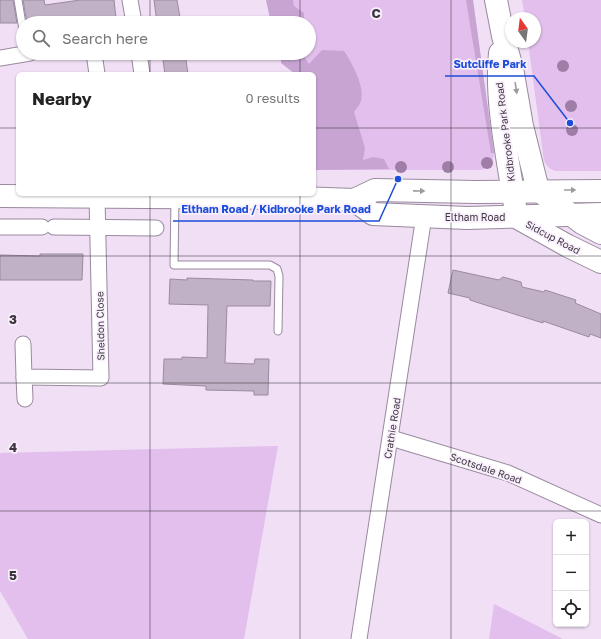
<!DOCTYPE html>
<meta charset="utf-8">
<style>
:root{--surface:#fff;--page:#f2f2f2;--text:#222;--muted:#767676;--line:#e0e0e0}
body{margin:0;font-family:"Golos Text",sans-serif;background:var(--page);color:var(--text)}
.controls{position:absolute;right:12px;bottom:12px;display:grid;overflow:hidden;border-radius:6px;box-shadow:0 1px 3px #0004}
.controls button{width:36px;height:36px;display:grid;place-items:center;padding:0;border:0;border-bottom:1px solid var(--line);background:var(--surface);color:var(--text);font:20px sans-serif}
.compass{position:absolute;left:505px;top:12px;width:36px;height:36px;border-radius:50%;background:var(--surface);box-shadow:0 1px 3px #0004;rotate:346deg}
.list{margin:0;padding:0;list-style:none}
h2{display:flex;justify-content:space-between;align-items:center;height:52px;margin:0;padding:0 16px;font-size:17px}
h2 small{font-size:13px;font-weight:400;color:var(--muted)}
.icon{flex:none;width:22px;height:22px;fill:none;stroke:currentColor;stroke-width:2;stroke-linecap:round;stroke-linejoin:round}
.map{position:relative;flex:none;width:601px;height:639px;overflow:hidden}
.search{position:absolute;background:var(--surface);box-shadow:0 1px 3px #0004;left:16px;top:16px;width:300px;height:44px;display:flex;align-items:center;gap:10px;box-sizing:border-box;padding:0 14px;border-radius:22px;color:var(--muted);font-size:15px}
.panel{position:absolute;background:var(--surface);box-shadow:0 1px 3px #0004;left:16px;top:72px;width:300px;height:124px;border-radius:6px}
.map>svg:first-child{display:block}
.green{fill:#e2bfed}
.forest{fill:#c7a4d2}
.building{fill:#c1b1c6;stroke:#9b8ba0}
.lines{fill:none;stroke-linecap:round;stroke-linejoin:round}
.service-casing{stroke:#998a9e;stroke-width:9}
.minor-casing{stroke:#998a9e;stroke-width:17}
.trunk-casing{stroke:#998a9e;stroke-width:24}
.service{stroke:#fff;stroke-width:7}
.minor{stroke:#fff;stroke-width:15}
.trunk{stroke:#fff;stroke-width:22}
.tree{fill:#9e7ea7}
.oneway{fill:#9e9a9f}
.grid{fill:none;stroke:#3d363f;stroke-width:1;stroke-opacity:0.55}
.labels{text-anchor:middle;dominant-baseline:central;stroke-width:3.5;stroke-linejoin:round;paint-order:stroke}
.street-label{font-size:10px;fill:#3d363f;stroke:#f9effd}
.grid-label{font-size:13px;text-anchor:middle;font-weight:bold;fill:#3d363f;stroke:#f9effd;stroke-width:3.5;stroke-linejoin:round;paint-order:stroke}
.leader{fill:none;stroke:#1d4ed8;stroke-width:1.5}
.callout-dot{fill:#1d4ed8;stroke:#f9effd;stroke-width:1.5}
.callout-label{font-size:11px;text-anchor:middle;font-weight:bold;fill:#1d4ed8;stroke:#f9effd;stroke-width:3.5;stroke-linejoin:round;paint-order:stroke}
</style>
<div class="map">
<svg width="601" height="639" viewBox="0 0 601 639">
<rect width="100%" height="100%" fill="#f0dff5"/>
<!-- green -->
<g class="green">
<path d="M288 0H473L494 153C493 163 490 168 480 170H314V74L298 53H309V23H293Z"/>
<polygon points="522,0 601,0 601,171 555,171 549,168 544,161 528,42 535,42 535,18 525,18"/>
<polygon points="278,446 244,639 28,639 0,591 0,453"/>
<polygon points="494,604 504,609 563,639 489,639"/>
</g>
<!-- forest -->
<g class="forest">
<polygon points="266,0 293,0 294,6 304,13 304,23 271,23"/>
<polygon points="466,0 473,0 494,153 491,153"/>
<path d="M322 50 344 51C352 63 365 86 361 101 360 105 356 109 354 112L365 148 363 160 373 157 384 159 389 169 314 170V74H295L281 63V53H304L303 55 309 64Z"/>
</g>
<!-- building -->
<g class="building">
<polygon points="0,0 13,0 17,23 0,23"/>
<polygon points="23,0 44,0 45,5 80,0 114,0 116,18 82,23 27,23"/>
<polygon points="154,0 177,0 181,23 157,23"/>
<polygon points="162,53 185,53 188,74 165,74"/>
<polygon points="40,254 83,254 82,280 0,280 0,255 40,256"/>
<polygon points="453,270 499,280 503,277 521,282 522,287 544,292 545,290 576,300 575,303 601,314 601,338 590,334 589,337 543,321 543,323 479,303 470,300 470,298 448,293"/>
<polygon points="187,278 253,280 253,281 271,281 270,306 227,306 225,363 254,364 255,359 269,359 268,395 254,395 254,391 206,390 206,386 163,384 164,359 182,359 182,357 207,358 208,305 169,304 170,279 187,280"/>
</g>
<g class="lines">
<defs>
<g id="service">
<polyline points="18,0 23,30"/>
<polyline points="175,199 174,265 270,265 277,269 279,276 278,331"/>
</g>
<g id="minor">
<polyline points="130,0 134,23"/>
<polyline points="94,53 97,74"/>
<polyline points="139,53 142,74"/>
<polyline points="0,58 30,53"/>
<polyline points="0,227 42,227"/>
<polyline points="54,227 156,228"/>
<polyline points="23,344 24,377 101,378 97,197"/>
<polyline points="24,377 25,399"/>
<polyline points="391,438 508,473 601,515"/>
<polyline points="359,639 424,216"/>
</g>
<g id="trunk">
<polyline points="496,0 503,36 512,68 522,126 538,190 582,223 601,233"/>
<path d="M500 53C495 100 508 159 515 206"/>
<polyline points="0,196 300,198 354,200 375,190 476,192 601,191"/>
<polyline points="354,200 373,214 467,218 601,214"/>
<polyline points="516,217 568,246 601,262"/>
</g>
</defs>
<!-- service casing -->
<use href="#service" class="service-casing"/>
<!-- minor casing -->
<use href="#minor" class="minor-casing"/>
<!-- trunk casing -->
<use href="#trunk" class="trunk-casing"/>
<!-- service -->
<use href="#service" class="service"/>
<!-- minor -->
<use href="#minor" class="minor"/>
<!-- trunk -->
<use href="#trunk" class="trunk"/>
</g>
<!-- trees -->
<g class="tree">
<circle cx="563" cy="66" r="6"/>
<circle cx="571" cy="106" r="6"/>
<circle cx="572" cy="130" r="6"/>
<circle cx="487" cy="163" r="6"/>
<circle cx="401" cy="167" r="6"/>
<circle cx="448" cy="167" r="6"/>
</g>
<!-- one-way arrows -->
<defs><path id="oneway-solid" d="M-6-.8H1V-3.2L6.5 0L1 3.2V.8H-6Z"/></defs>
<g class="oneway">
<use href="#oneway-solid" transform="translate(516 88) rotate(81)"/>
<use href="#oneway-solid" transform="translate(570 190)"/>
<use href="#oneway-solid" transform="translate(419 191) rotate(1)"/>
</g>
<!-- grid -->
<path class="grid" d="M150 0V23M300 0V23M451 0V639M150 53V74M300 53V74M0 128H18M314 128H601M150 194V639M300 194V639M0 256H601M0 383H601M0 511H601"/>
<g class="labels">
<!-- street labels -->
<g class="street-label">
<text transform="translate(505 132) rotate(-97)">Kidbrooke Park Road</text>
<text x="475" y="217">Eltham Road</text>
<text transform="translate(553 237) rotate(28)">Sidcup Road</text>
<text transform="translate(100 326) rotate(-91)">Sheldon Close</text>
<text transform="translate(392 428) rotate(-81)">Crathie Road</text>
<text transform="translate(486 468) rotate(19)">Scotsdale Road</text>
</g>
</g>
<g class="grid-label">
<text x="376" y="18">C</text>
<text x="13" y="324">3</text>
<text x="13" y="452">4</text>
<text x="13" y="580">5</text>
</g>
<!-- callouts -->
<path class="leader" d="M570 123L534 76H445M398 179L379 221H173"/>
<g class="callout-dot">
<circle cx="570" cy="123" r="4"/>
<circle cx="398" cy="179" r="4"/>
</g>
<g class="callout-label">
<text x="490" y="68">Sutcliffe Park</text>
<text x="276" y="213">Eltham Road / Kidbrooke Park Road</text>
</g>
</svg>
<div class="controls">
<button>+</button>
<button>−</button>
<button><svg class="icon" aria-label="locate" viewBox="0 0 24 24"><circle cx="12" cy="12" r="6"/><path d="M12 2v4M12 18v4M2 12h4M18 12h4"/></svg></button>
</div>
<svg class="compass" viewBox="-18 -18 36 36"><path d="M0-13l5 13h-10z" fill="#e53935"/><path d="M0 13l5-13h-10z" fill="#767676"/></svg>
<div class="search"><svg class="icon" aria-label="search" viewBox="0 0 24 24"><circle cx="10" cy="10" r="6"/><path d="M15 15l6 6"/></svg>Search here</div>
<section class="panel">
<h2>Nearby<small>0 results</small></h2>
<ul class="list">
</ul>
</section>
</div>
